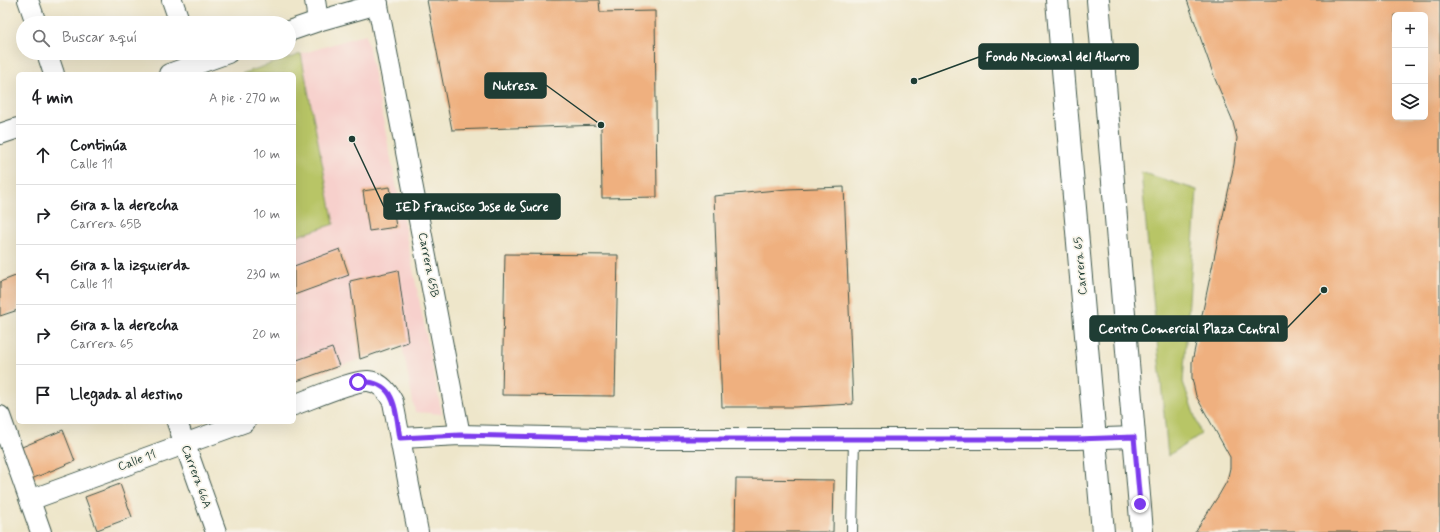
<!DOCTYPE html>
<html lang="es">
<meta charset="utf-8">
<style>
:root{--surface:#fff;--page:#f6f6f6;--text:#202124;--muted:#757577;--line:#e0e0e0}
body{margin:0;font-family:Mynerve,sans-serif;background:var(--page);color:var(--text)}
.controls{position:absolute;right:12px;top:12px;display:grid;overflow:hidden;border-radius:6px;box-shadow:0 4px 16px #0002}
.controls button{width:36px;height:36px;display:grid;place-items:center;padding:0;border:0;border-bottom:1px solid var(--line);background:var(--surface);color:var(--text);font:20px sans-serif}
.stop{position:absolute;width:12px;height:12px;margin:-9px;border:3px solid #7c3aed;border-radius:50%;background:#fff}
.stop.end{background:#7c3aed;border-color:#fff;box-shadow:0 1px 4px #0008}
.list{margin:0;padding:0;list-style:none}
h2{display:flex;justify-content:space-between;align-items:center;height:52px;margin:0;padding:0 16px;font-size:17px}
h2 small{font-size:13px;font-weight:400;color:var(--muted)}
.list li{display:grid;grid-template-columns:26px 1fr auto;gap:12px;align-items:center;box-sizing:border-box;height:60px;padding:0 16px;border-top:1px solid var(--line)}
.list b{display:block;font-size:15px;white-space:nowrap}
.list p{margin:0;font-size:13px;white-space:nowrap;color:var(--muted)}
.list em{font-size:13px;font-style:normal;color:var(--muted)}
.icon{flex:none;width:22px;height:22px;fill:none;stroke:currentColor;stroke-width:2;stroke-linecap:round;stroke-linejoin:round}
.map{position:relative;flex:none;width:1440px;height:532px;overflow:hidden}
.search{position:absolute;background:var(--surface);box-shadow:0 4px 16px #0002;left:16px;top:16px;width:280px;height:44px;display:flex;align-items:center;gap:10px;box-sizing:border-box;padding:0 14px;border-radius:22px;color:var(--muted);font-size:15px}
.panel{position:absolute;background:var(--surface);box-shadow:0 4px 16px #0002;left:16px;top:72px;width:280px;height:352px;border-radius:6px}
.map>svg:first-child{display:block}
.built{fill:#f7d0cc}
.green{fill:#b8c566;stroke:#6c814d}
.building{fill:#efb07f;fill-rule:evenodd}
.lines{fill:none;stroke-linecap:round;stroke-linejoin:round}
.service-casing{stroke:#3e564a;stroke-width:12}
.minor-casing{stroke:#3e564a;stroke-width:22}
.tertiary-casing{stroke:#3e564a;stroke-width:24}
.service{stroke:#fff;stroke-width:10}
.minor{stroke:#fff;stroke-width:20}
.tertiary{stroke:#fff;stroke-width:22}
.route{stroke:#7c3aed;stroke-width:5}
.labels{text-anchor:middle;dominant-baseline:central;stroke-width:3.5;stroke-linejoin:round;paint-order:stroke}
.street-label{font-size:12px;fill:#1f3d34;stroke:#f7f3e8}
.leader{fill:none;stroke:#1f3d34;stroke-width:1.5}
.callout-dot{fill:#1f3d34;stroke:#f7f3e8;stroke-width:1.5}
.callout{fill:#1f3d34;stroke:#1f3d34;stroke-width:1.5}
.callout-label{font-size:13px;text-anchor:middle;font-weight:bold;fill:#fff}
</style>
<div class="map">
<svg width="1440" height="532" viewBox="0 0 1440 532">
<rect width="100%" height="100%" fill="#f7f3e8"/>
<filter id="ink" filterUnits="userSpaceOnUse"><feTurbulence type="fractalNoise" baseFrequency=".025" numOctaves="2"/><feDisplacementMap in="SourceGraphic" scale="8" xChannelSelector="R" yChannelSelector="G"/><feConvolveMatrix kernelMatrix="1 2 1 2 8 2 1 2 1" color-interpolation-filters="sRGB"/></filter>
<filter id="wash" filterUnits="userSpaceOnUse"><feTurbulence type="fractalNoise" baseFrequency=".012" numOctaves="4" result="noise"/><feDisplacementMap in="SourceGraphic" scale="16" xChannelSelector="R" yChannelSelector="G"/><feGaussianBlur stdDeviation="0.9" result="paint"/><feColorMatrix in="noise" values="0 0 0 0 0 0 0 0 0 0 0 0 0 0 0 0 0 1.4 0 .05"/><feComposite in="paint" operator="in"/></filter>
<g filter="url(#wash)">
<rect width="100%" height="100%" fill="#eee6ca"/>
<!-- built -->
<polygon class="built" points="366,34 442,414 415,412 402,345 294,382 294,237 334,224 301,54"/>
<!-- green -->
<g class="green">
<polygon points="301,54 334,224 294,237 294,74 241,74"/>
<polygon points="1141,172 1197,190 1183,382 1201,434 1168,456"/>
</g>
<g id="blocks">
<!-- building -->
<g class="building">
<polygon points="427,0 599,0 600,12 655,11 657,197 602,198 601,125 452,130"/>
<path d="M1187 0H1440V532H1195L1219 495 1227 481 1230 468V457L1196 396 1192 378V362L1234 164 1237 138 1232 119 1215 79ZM1395 15H1425V117H1395Z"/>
<polygon points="390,187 396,227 369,231 363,191"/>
<polygon points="844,187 853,404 795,407 722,407 714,196 787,189"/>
<polygon points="340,249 349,275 294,295 294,266"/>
<polygon points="505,254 618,255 615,396 502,395"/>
<polygon points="398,270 408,342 360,359 350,281"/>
<polygon points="18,275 18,310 0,316 0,282"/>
<polygon points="332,348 339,366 294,382 294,361"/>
<polygon points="63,430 75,461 29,480 17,449"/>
<polygon points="736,479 834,480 833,532 735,532"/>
<polygon points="120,484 132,517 97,530 85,497"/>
</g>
</g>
</g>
<g filter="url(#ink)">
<use href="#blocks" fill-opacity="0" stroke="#3e564a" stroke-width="1"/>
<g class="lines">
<defs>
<polyline id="service" points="852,532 854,439"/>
<g id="minor">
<polyline points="28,0 36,23"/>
<polyline points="172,0 180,23"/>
<polyline points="315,0 318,21"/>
<polyline points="377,0 460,435"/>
<polyline points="289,31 318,21 378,4"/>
<polyline points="47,53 54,74"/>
<polyline points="169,74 228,53"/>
<polyline points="0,134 18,128"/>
<path d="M294 405C311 399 353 380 368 381 381 382 388 392 393 402L418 532"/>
<polyline points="0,416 41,532"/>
<polyline points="177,422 216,532"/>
<polyline points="401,438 460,435 643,439 1077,439 1134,437"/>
<polyline points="30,500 245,422"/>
</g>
<g id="tertiary">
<polyline points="1057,0 1103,532"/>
<polyline points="1098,0 1142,532"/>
</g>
</defs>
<!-- service casing -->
<use href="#service" class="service-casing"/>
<!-- minor casing -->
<use href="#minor" class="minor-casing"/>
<!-- tertiary casing -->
<use href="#tertiary" class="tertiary-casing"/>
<!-- service -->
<use href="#service" class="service"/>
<!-- minor -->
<use href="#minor" class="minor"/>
<!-- tertiary -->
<use href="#tertiary" class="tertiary"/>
</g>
</g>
<g class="lines" filter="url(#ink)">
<!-- route -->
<path class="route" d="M358 382C396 379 395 409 400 438L460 435 643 439H1077L1134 437 1140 504"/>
</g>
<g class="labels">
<!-- street labels -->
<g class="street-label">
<text transform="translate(428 265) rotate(79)">Carrera 65B</text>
<text transform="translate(1081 266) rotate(-95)">Carrera 65</text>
<text transform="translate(137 461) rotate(-20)">Calle 11</text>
<text transform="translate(196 477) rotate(70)">Carrera 66A</text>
</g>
</g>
<!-- callouts -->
<path class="leader" d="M914 81L979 57M601 125L546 85M352 139L384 207M1324 290L1287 328"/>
<g class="callout-dot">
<circle cx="914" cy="81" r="4"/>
<circle cx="601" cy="125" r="4"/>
<circle cx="352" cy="139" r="4"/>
<circle cx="1324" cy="290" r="4"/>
</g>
<g class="callout">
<rect x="979" y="44" width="159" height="25" rx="4"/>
<rect x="485" y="73" width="61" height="25" rx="4"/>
<rect x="384" y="194" width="176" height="25" rx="4"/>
<rect x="1090" y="316" width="197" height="25" rx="4"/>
</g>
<g class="callout-label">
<text x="1058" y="61">Fondo Nacional del Ahorro</text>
<text x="515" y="90">Nutresa</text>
<text x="472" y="211">IED Francisco Jose de Sucre</text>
<text x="1189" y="333">Centro Comercial Plaza Central</text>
</g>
</svg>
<div class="controls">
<button>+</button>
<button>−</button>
<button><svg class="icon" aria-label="layers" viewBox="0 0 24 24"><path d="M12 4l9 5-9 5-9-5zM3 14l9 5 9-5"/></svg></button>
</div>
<div class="stop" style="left:358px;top:382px"></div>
<div class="stop end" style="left:1140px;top:504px"></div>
<div class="search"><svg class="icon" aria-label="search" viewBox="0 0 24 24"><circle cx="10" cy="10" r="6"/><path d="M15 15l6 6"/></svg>Buscar aquí</div>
<section class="panel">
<h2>4 min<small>A pie · 270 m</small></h2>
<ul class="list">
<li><svg class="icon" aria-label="ahead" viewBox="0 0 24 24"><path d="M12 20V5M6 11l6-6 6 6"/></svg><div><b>Continúa</b><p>Calle 11</p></div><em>10 m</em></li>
<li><svg class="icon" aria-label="right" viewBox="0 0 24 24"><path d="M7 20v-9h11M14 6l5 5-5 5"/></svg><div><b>Gira a la derecha</b><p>Carrera 65B</p></div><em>10 m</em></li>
<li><svg class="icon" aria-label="left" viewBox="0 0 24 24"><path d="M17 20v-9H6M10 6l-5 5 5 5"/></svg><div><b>Gira a la izquierda</b><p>Calle 11</p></div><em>230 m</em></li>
<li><svg class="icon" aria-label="right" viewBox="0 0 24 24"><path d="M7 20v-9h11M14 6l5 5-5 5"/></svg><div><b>Gira a la derecha</b><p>Carrera 65</p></div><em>20 m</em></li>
<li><svg class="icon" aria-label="arrive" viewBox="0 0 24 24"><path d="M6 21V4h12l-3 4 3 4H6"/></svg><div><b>Llegada al destino</b></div></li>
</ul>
</section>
</div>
